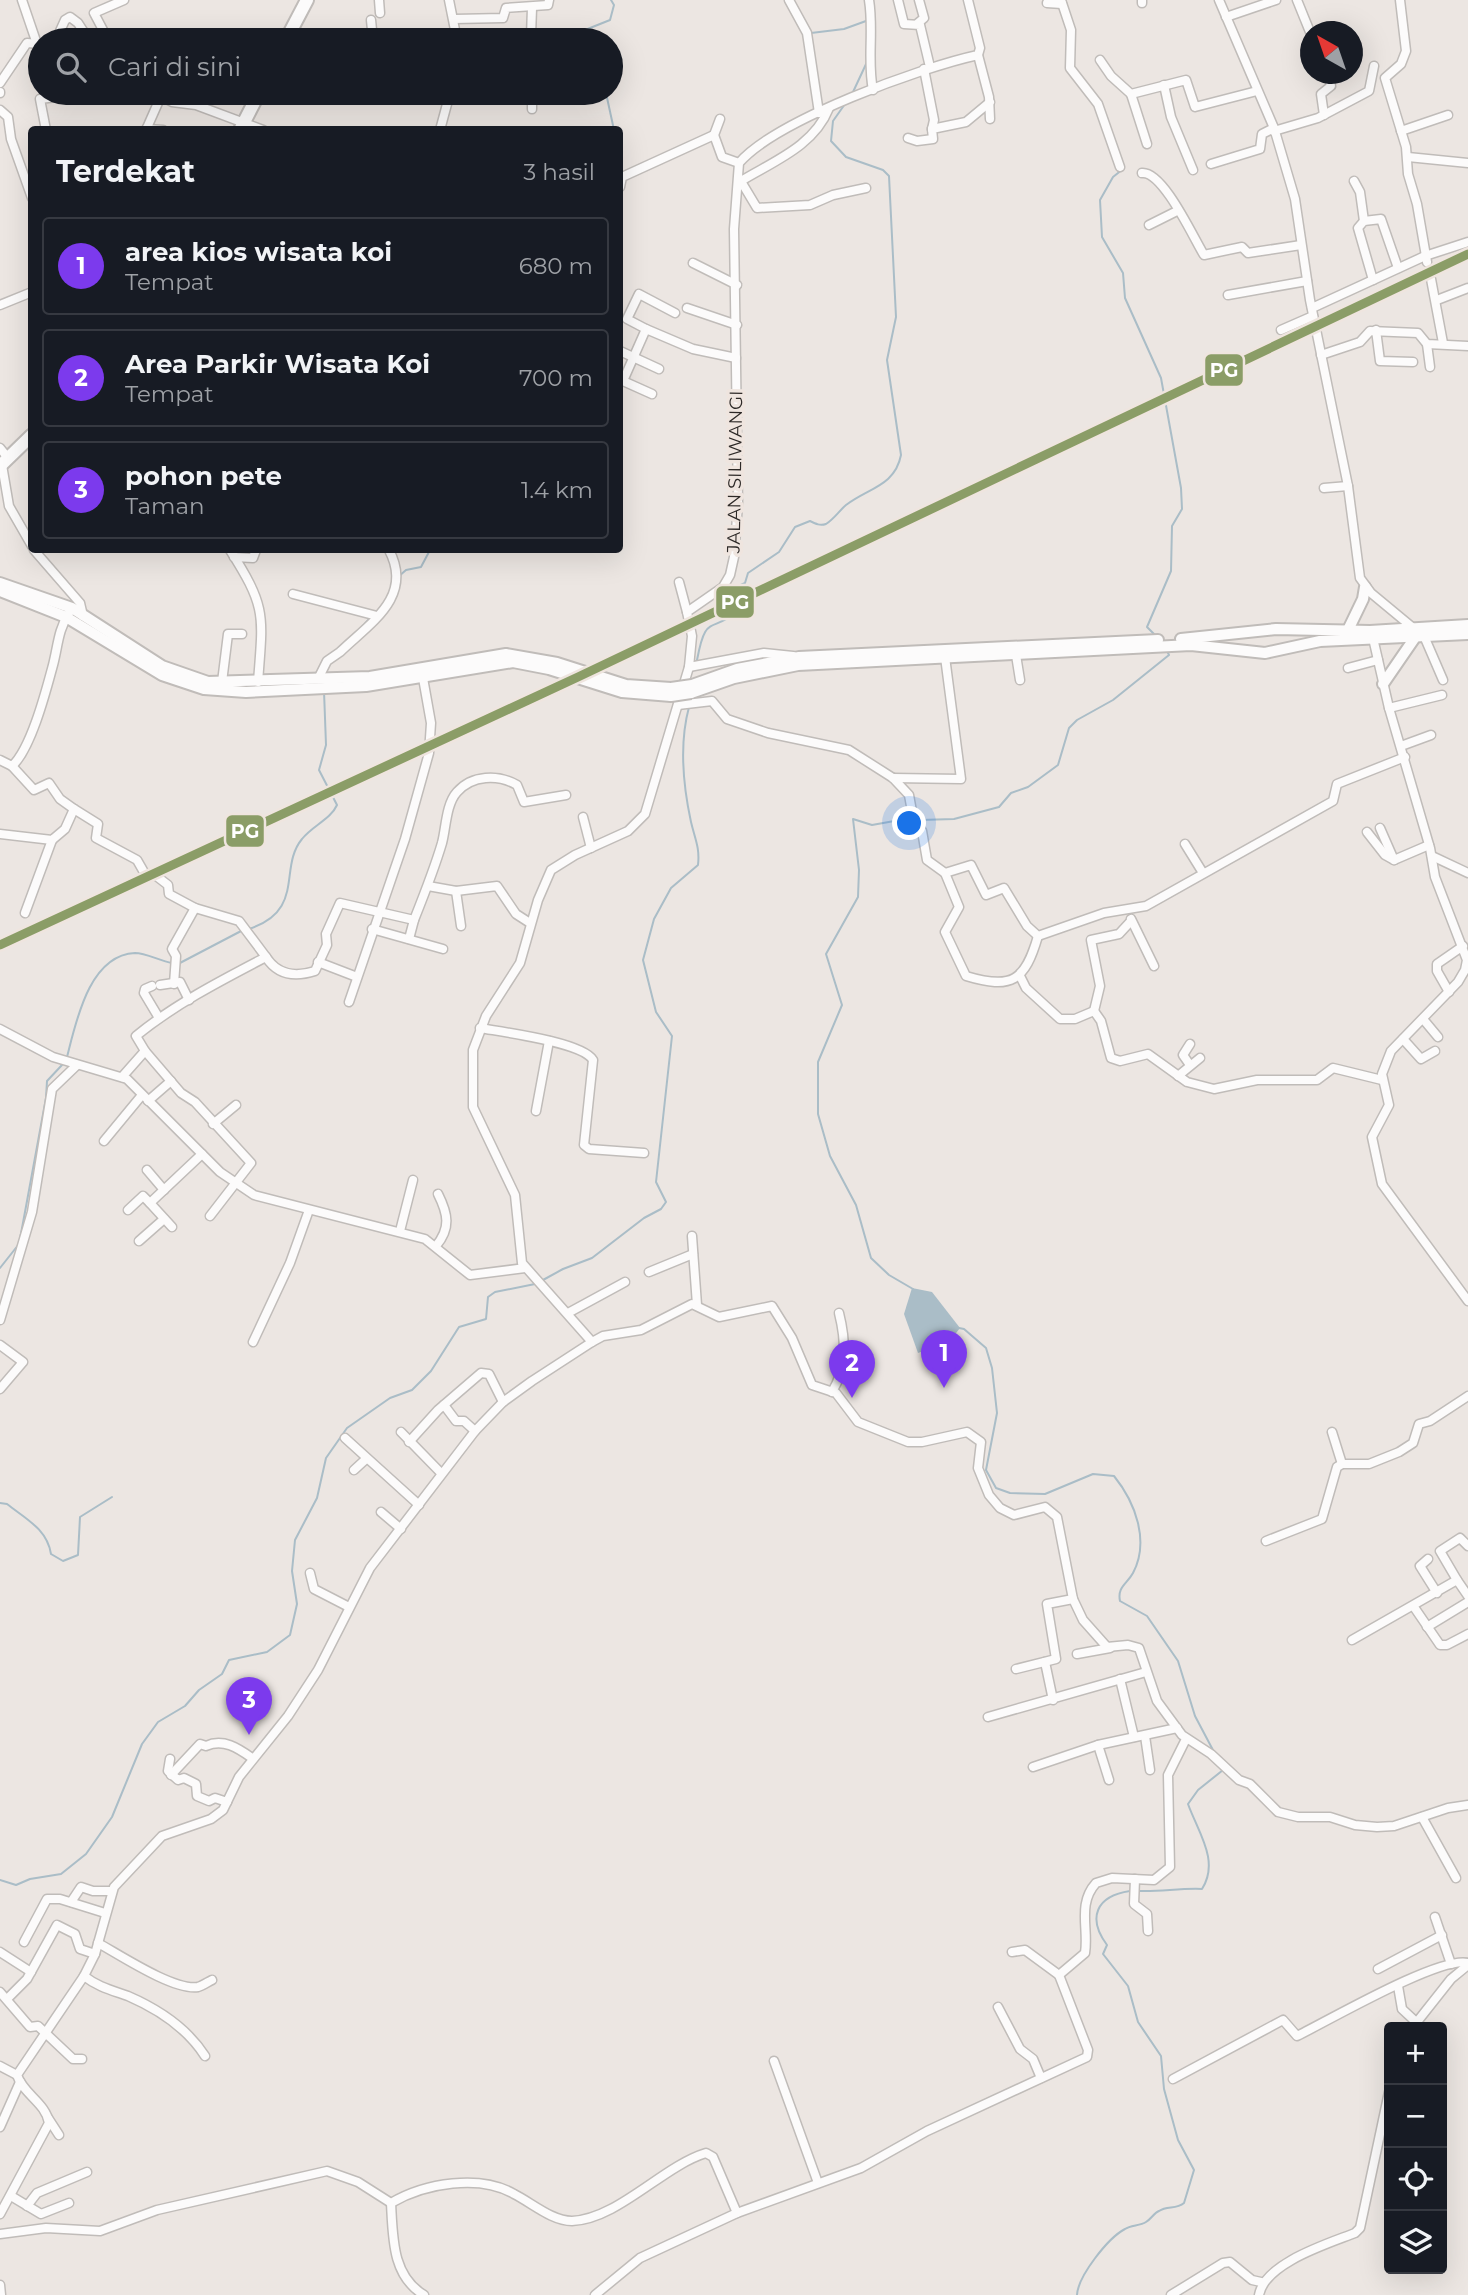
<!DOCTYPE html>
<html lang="id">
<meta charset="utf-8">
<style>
:root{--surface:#171b24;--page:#20242c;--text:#f1f3f6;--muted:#9ea1a6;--line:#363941;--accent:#7c3aed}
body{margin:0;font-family:Montserrat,sans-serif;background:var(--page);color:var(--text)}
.controls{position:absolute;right:21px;bottom:21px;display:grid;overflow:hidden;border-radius:7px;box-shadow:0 7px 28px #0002}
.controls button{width:63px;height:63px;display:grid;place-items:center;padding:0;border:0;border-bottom:2px solid var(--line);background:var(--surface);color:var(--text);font:35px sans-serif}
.compass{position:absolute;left:1300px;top:21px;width:63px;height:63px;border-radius:50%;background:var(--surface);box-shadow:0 7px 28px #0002;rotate:320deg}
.you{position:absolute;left:910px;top:824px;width:24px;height:24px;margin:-18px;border:5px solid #fff;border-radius:50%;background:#1a73e8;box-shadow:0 0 0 10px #1a73e833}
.badge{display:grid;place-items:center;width:46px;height:46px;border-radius:50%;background:var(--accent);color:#fff;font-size:23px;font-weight:700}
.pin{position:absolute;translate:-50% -58px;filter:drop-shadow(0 2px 4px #0008)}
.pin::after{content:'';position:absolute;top:37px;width:24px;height:21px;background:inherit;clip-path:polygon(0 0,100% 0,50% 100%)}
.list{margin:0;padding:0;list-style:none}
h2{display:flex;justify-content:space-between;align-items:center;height:91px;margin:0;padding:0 28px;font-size:30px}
h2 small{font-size:23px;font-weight:400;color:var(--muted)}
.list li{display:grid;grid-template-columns:46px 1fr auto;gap:21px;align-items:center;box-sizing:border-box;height:98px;margin:0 14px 14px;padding:0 14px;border:2px solid var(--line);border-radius:7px}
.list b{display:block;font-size:26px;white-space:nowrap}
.list p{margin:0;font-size:23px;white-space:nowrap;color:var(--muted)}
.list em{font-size:23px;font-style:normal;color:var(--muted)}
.icon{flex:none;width:38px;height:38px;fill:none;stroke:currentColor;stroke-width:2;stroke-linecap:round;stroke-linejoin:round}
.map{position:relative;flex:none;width:1468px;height:2295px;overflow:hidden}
.search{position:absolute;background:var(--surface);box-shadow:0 7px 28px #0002;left:28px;top:28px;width:595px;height:77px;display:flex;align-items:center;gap:18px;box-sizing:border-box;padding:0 24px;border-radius:38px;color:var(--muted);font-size:26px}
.panel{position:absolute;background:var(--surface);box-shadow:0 7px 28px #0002;left:28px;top:126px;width:595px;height:427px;border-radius:7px}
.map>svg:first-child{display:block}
.water{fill:#aabdc7}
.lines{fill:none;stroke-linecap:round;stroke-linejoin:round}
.stream{stroke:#aabdc7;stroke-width:2}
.minor-casing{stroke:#c0bcb9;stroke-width:11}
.major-casing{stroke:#c0bcb9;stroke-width:14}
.highway-casing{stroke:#c0bcb9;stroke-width:16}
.minor{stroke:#fcfbfb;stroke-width:8}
.major{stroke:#fcfbfb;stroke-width:10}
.highway{stroke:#fcfbfb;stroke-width:12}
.rail{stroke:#d1cfce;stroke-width:2;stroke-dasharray:9 9;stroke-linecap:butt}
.major-bridge-casing{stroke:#c0bcb9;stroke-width:14;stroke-linecap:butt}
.major-bridge{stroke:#fcfbfb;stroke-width:10}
.rail-1-casing{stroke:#efe5df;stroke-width:14}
.rail-1{stroke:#8b9d67;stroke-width:9}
.labels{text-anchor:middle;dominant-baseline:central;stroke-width:7;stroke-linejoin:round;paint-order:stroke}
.street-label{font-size:18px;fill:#2d2927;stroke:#efe5df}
.line-badge{stroke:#efe5df;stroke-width:2.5}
.badge-label{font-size:19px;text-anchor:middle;font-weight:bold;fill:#fff}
</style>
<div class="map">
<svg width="1468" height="2295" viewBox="0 0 1468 2295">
<rect width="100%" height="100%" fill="#ece6e2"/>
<!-- water -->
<polygon class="water" points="912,1288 932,1292 960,1328 949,1342 918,1353 904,1314"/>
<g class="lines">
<!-- stream -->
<g class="stream">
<polyline points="811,33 844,29 866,21"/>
<polyline points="587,40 585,30 610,20 614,5 611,0"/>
<polyline points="853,92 867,62"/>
<polyline points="606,93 614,130"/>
<polyline points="1107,119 1117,147"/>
<polyline points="620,163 621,176"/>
<polyline points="1123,169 1113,177 1100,200 1102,237 1123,273 1125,298 1161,378 1181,488 1182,509 1172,526 1171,571 1147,627 1155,635"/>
<polyline points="620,197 620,192"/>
<polyline points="620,253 620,263"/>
<polyline points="398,577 406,570 421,567 430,550"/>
<path d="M732 595 730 590 745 583 748 573 779 552 795 527 810 521C816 524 820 526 826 524 834 519 839 511 846 505 868 488 895 486 901 455L887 360 896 317 889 176 883 170 846 157 831 141 833 121 845 104"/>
<polyline points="362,627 370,618"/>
<path d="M697 660C706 613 710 634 738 611L735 605"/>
<polyline points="911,818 872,825 853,819 859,870 858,897 826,954 842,1005 818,1062 818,1114 830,1156 856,1205 871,1258 889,1275 913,1289"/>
<polyline points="920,820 954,819 999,807 1011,793 1028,787 1058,765 1069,728 1077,720 1113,700 1169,655 1167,651"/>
<path d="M249 929C306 910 278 868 302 839 312 826 331 819 337 805L319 770 326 745 324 691"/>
<polyline points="178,964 243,930"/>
<path d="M67 1057C76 1022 89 955 135 953 146 953 160 961 172 963"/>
<polyline points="20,1239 46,1098 47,1081 62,1065"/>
<polyline points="0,1268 19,1244"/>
<path d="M543 1280 563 1269 592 1258 644 1218 661 1209 666 1202 656 1182 672 1036 656 1012 643 960 654 919 671 888 698 865C700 848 695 839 691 822 683 785 679 744 689 707"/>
<path d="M959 1328 964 1329 986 1348 992 1368 997 1413 986 1470 996 1488 1010 1493 1045 1494 1093 1474 1114 1476C1135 1502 1150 1541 1133 1573 1127 1584 1117 1587 1120 1601L1147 1616 1178 1661 1195 1716 1214 1752"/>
<path d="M0 1503 7 1504C26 1519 47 1529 51 1554L63 1561 78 1555 80 1517 112 1497"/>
<polyline points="0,1880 16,1885 30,1879 61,1874 86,1854 112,1817 142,1744 158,1722 185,1706 199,1690 222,1674 229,1660 267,1652 290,1635 297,1604 292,1571 295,1540 317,1498 326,1458 347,1428 390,1398 412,1390 431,1371 459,1327 486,1319 488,1297 495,1292 535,1284"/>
<path d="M1139 1891C1160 1892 1180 1888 1202 1889 1220 1861 1198 1832 1188 1804L1198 1790 1223 1770"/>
<path d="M1077 2295C1078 2276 1108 2238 1125 2229 1131 2225 1140 2226 1146 2222 1151 2219 1154 2213 1159 2211 1167 2205 1176 2210 1184 2203L1194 2170 1178 2140 1164 2089 1161 2056 1138 2022 1128 1986 1103 1954 1107 1945C1087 1918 1096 1896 1130 1891"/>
</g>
<defs>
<g id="minor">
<polyline points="22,0 37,44"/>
<polyline points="379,0 380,13"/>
<polyline points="449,0 457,40"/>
<polyline points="789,0 807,33 819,113"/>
<path d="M869 0C874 30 867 61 873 90"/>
<polyline points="898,0 904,24 920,25 930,67"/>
<polyline points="1061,0 1071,30 1070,68 1098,104 1120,167"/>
<polyline points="1142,0 1142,3"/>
<polyline points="1219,0 1274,128 1295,199 1310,300 1348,486 1360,578 1371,593 1412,627"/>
<polyline points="1297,0 1310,32"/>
<polyline points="1400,0 1406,51 1401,64 1385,78 1406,147 1408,174 1417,204 1427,262"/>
<polyline points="1047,3 1062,4"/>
<polyline points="532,8 531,36 555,36 556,40"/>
<polyline points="1226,17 1276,0"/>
<polyline points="454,19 503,18 506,8 548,5 549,0"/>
<polyline points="371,20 373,40"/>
<polyline points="918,23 924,18 919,0"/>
<polyline points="56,40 65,20 70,17 78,23 89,40"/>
<polyline points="104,40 103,30 94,13 124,0"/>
<polyline points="978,55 989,97 990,119"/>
<polyline points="1100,60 1111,76 1131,94 1186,80 1195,107 1257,91"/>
<polyline points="924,69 934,120 932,129"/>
<polyline points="0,83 27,43 40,44"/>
<polyline points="1164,85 1171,117 1193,170"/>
<polyline points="0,92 0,93"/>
<polyline points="155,93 172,102 196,105 263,130"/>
<polyline points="405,93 450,94"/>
<polyline points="532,93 532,109"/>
<polyline points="1131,94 1147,144"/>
<polyline points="0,110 8,117 11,139 32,198"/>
<polyline points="1324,115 1321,94 1331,86 1328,74"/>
<polyline points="146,129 163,130"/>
<polyline points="46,130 40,99 56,97 59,93"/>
<polyline points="146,130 161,96"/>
<polyline points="440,130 450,93"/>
<polyline points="1274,131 1318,118 1369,91 1374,66"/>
<polyline points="1401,131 1448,115"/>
<polyline points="714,135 720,119"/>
<polyline points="908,138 917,141 933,139 932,129 966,122 990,102"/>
<polyline points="1408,157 1468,163"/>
<polyline points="1211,164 1260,149 1262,134 1274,128"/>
<path d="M1142 173C1163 171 1193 237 1204 255L1242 247 1248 253 1301 245"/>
<polyline points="739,178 757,208 810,205 833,195 866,188"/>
<path d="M741 181C774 161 814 146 829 108"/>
<polyline points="1354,181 1360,192 1364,221"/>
<polyline points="620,187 622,177 714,135 722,157 739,163"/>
<polyline points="1149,225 1177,211"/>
<polyline points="693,263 737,285"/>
<polyline points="1431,279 1443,343"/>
<polyline points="1373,280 1358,228 1364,221 1381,219 1398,268"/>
<polyline points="1228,295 1307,281"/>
<polyline points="1437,300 1468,288"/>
<polyline points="0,305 32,292"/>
<polyline points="687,308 737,325"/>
<polyline points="1312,308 1425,256 1468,242"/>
<polyline points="646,329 627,319 639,294 675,313"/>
<polyline points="1281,330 1313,316"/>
<polyline points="1376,330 1380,361 1413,362"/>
<polyline points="1427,344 1430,367"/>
<polyline points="620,351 659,369"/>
<polyline points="1321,355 1360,342 1370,331 1418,333 1427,344 1468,346"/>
<polyline points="652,394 623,381 646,329 693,349 736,358"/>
<polyline points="0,448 8,458"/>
<polyline points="2,465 9,506 32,546"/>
<polyline points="1324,488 1348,486"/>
<polyline points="34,550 80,603 83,616"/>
<path d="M230 550C267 608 263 615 258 682"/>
<polyline points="234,557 253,558 256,550"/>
<polyline points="679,582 687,612"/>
<polyline points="293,594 377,616"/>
<polyline points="1424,636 1443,680"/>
<polyline points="1373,638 1389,708 1430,848 1435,877 1467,960 1465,970 1458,982 1391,1051 1382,1074 1389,1105 1372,1137 1382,1184 1468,1301"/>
<polyline points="1016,655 1020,680"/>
<polyline points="689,667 764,653 793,656"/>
<polyline points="1348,668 1378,660"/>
<path d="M318 679 327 661 340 652C370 623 414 597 389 550"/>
<polyline points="222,682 228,634 242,634"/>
<polyline points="678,705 712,701 727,719 768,733 849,750 893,778 909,795 913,817 922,831 927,860 945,873 971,865 986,895 1004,888 1027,926 1038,936 1104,913 1146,906 1333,801 1337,784 1405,757"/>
<polyline points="1389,708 1442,695"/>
<polyline points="1401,746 1431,735"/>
<path d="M0 760 12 766C31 749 46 691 53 665 58 646 58 630 69 613"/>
<polyline points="893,778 961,779 945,657"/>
<polyline points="74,809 98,824 96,838 137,860 145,874 155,875 168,885 169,894 195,908 239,921 266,957"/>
<polyline points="583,817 591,848"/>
<polyline points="1380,828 1394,860 1429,845"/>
<polyline points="1367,832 1385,855 1394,860"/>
<polyline points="0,834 52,840 65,829 74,809 60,799 49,783 34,790 12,766"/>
<polyline points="1185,844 1203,873"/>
<polyline points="1432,856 1468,873"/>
<path d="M945 873 959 907 945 932 966 976C1012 990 1025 981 1038 936"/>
<polyline points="428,886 456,891 497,886 516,914 530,923"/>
<polyline points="456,891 461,926"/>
<polyline points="25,913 52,840"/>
<polyline points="1131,919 1154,966"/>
<polyline points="372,929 443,949"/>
<polyline points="409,939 414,920"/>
<polyline points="318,962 357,977"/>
<polyline points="1020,976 1026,988 1060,1019 1075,1019 1094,1011 1101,1021 1111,1058 1120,1061 1148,1054 1187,1082 1214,1089 1257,1080 1317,1080 1333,1068 1382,1080"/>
<polyline points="174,984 176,956 172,949 195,908"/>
<polyline points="160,985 180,982 189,1000"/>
<polyline points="152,986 145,989 144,993 159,1018"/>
<polyline points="1449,992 1437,971 1437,964 1463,946"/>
<polyline points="349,1002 405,839 429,753 431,723 423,678"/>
<polyline points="1094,1011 1100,986 1091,940 1119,934 1131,921"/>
<polyline points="1423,1019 1438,1037"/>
<path d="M480 1028C502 1032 582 1042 593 1060L584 1145 589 1149 644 1153"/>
<polyline points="0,1029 53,1057 127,1079 220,1172 254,1195 425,1239 470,1275 525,1268"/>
<polyline points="1403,1039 1421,1059 1435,1051"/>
<polyline points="145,1051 181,1093 195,1102 251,1163 210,1216"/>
<polyline points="1190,1065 1183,1055 1190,1044"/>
<polyline points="1178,1076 1200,1058"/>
<path d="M122 1077 145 1051 136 1036C175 1004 222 980 266 957 278 976 296 977 315 971L327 945 326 934 340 903 414 920C424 895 434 870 442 843 446 828 446 804 457 792 472 775 498 774 517 785L524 802 566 795"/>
<polyline points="148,1101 171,1081"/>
<polyline points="536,1111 549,1041"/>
<polyline points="213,1124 236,1105"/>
<polyline points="104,1141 142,1095"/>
<polyline points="147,1170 164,1190"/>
<polyline points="128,1210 143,1196 150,1203"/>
<polyline points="172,1227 150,1203 202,1154"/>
<polyline points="400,1231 413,1180"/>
<polyline points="692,1236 697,1305"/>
<polyline points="139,1241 164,1219"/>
<path d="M436 1246C451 1228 448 1214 438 1194"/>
<polyline points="649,1272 693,1254"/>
<polyline points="568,1313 625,1282"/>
<polyline points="0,1320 32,1212 52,1089 77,1065"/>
<polyline points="253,1342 290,1263 309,1210"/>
<path d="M592 1342 522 1263 515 1195 473 1107V1050L486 1016 520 963 538 900 551 870 575 855 628 831 645 814 689 667 692 636 687 612 723 587 730 575 734 557 738 504 734 229 739 163C776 120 922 67 978 55L980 48 968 0"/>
<polyline points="0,1345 23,1362 0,1389"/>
<path d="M832 1392C847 1367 846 1341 839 1313"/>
<polyline points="444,1405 456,1421 464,1421 475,1431"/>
<polyline points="401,1432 441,1473"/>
<polyline points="1332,1432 1342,1464"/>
<polyline points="345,1438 419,1505"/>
<polyline points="409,1442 438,1410 481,1373 489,1374 503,1402"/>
<polyline points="354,1470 366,1459"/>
<polyline points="381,1512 401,1529"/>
<polyline points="1266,1541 1322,1519 1337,1467 1342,1464 1369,1464 1399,1452 1413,1443 1419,1424 1430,1421 1468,1396"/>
<polyline points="1428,1559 1420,1566 1437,1593"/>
<polyline points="310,1573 314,1589 349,1607"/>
<polyline points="1457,1580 1440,1551 1460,1538 1468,1546"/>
<polyline points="1414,1607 1440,1645 1447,1645 1468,1634"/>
<polyline points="1427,1627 1468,1602"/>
<polyline points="1352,1640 1457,1580 1468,1596"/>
<polyline points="1077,1654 1110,1648"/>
<polyline points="1045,1662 1053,1700"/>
<polyline points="1016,1669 1056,1659 1047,1604 1073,1599"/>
<polyline points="1120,1679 1134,1737"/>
<polyline points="988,1717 1146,1672"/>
<polyline points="1145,1736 1150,1770"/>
<polyline points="1098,1745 1109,1780"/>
<polyline points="170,1759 168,1771 178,1780 184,1778 196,1784 197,1796 209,1801 215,1798 227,1802"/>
<polyline points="1033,1767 1098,1745 1177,1728"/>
<path d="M171 1775 200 1744 206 1746C223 1738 238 1748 252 1758"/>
<polyline points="1422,1817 1456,1878"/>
<polyline points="1135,1879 1134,1904 1147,1914 1148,1931"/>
<polyline points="71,1902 81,1887 93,1891 111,1891"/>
<polyline points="1435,1917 1451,1964"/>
<polyline points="24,1942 47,1899 60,1899 105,1913"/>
<path d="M98 1943C120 1955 174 1991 198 1987 202 1986 208 1982 212 1980"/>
<polyline points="0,1952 31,1972"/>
<polyline points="1012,1952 1025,1950 1059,1975"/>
<polyline points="1378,1969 1442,1935"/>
<path d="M84 1976C98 1987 111 1990 128 1996 158 2009 187 2028 205 2056"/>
<polyline points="1398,1986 1402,2009 1416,2022"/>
<polyline points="0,1992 30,2027 38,2026 73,2059 82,2059"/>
<polyline points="7,1999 27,1979 57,1925 75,1934 80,1949 95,1954"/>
<polyline points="998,2007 1020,2049 1033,2059 1041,2078"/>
<polyline points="1413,2027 1451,1979 1468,1965"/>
<polyline points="774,2061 818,2183"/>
<polyline points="0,2066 17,2075"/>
<path d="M1173 2079 1283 2020 1297 2036C1326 2022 1441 1955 1468 1963"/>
<polyline points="48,2118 59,2135"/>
<polyline points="0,2127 20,2082"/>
<polyline points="11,2196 41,2214 69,2203"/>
<path d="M391 2203C393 2238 392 2276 424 2295"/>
<polyline points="27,2206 37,2193 87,2172"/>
<path d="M0 2214 49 2123C46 2103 23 2094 17 2075L84 1976 95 1954 114 1887 162 1836 211 1819 223 1810 239 1777 288 1716 318 1670 370 1568 475 1431 503 1402 532 1381 592 1342 603 1336 641 1330 692 1304 719 1317 772 1306 792 1338 812 1385 836 1393 858 1422 908 1442H922L967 1432 981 1442 978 1468 989 1495 1000 1508 1014 1515 1045 1507 1057 1517 1073 1599 1083 1620 1107 1647 1128 1645 1139 1648 1157 1701 1182 1735 1211 1754 1239 1780 1250 1784 1278 1812 1298 1817H1330L1355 1825 1377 1827 1394 1826 1448 1808 1468 1805"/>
<path d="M0 2234 46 2228 100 2231 157 2210 327 2171 358 2182 391 2203C425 2183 480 2174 514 2194 532 2203 552 2221 572 2221 618 2219 663 2166 706 2153L713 2157 737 2213"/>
<polyline points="0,2285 1,2295"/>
<path d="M595 2295 640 2258 737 2213 861 2168 927 2131 1087 2057 1088 2050 1059 1975 1085 1953C1089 1929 1077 1904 1096 1883L1112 1878 1154 1880 1170 1867 1168 1775 1186 1739"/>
<polyline points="1171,2295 1223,2263 1230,2262 1252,2280 1261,2282"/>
<path d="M1259 2295C1265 2263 1327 2244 1355 2233L1360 2228 1389 2092"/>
</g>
<g id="major">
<polyline points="0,583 72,608 162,666 208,682 370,677 506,654 557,663 626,685 671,688"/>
<polyline points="0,591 66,617 162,675 204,689 246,692 366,686 513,662 549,669 622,692 671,696"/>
<polyline points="1348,630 1363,599 1365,587"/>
<polyline points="1181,639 1276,629 1370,631 1468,625"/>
<polyline points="1383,684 1416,636"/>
<polyline points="692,685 737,669 799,657 1158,640"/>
<polyline points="691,693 734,678 798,665 1191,645 1265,653 1320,641 1468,634"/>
</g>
<g id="highway">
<polyline points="286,40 307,0"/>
<polyline points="240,130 259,93"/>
<polyline points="0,466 32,435"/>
</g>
</defs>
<!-- minor casing -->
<use href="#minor" class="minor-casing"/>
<!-- major casing -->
<use href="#major" class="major-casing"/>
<!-- highway casing -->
<use href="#highway" class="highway-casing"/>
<!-- minor -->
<use href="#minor" class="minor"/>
<!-- major -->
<use href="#major" class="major"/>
<!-- highway -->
<use href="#highway" class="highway"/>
<!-- rail -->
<polyline class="rail" points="1273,345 1297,330 1468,249"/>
<defs>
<g id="major-bridge">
<polyline points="671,688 692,685"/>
<polyline points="671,696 691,693"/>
</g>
</defs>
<!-- major-bridge casing -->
<use href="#major-bridge" class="major-bridge-casing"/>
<!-- major-bridge -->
<use href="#major-bridge" class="major-bridge"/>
<defs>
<polyline id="rail-1" points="0,945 578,677 1468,254"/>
</defs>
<!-- rail-1 casing -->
<use href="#rail-1" class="rail-1-casing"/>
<!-- rail-1 -->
<use href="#rail-1" class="rail-1"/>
</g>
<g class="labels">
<!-- street labels -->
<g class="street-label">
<text transform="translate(735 472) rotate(-89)">JALAN SILIWANGI</text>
</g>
</g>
<g class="line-badge">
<rect x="1204" y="353" width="40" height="34" rx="7" fill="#8b9d67"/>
<rect x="715" y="585" width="40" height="34" rx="7" fill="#8b9d67"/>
<rect x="225" y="814" width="40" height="34" rx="7" fill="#8b9d67"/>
</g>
<g class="badge-label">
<text x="1224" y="377">PG</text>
<text x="735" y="609">PG</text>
<text x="245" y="838">PG</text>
</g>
</svg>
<div class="controls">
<button>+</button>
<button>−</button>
<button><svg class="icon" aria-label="locate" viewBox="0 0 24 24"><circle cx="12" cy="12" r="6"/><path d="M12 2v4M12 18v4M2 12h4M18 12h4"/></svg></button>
<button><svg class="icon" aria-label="layers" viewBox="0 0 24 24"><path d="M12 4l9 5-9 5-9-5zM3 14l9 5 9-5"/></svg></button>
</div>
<svg class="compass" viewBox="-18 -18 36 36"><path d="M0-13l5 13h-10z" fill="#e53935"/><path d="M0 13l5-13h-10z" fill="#9ea1a6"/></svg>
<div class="you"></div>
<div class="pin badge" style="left:944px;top:1388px">1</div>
<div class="pin badge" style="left:852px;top:1398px">2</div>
<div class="pin badge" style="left:249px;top:1735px">3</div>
<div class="search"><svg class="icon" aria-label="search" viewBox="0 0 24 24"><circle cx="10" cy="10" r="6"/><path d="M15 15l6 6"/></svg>Cari di sini</div>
<section class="panel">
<h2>Terdekat<small>3 hasil</small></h2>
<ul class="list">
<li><span class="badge">1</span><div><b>area kios wisata koi</b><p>Tempat</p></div><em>680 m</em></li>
<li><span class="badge">2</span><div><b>Area Parkir Wisata Koi</b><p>Tempat</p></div><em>700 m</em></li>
<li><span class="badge">3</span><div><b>pohon pete</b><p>Taman</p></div><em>1.4 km</em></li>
</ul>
</section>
</div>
